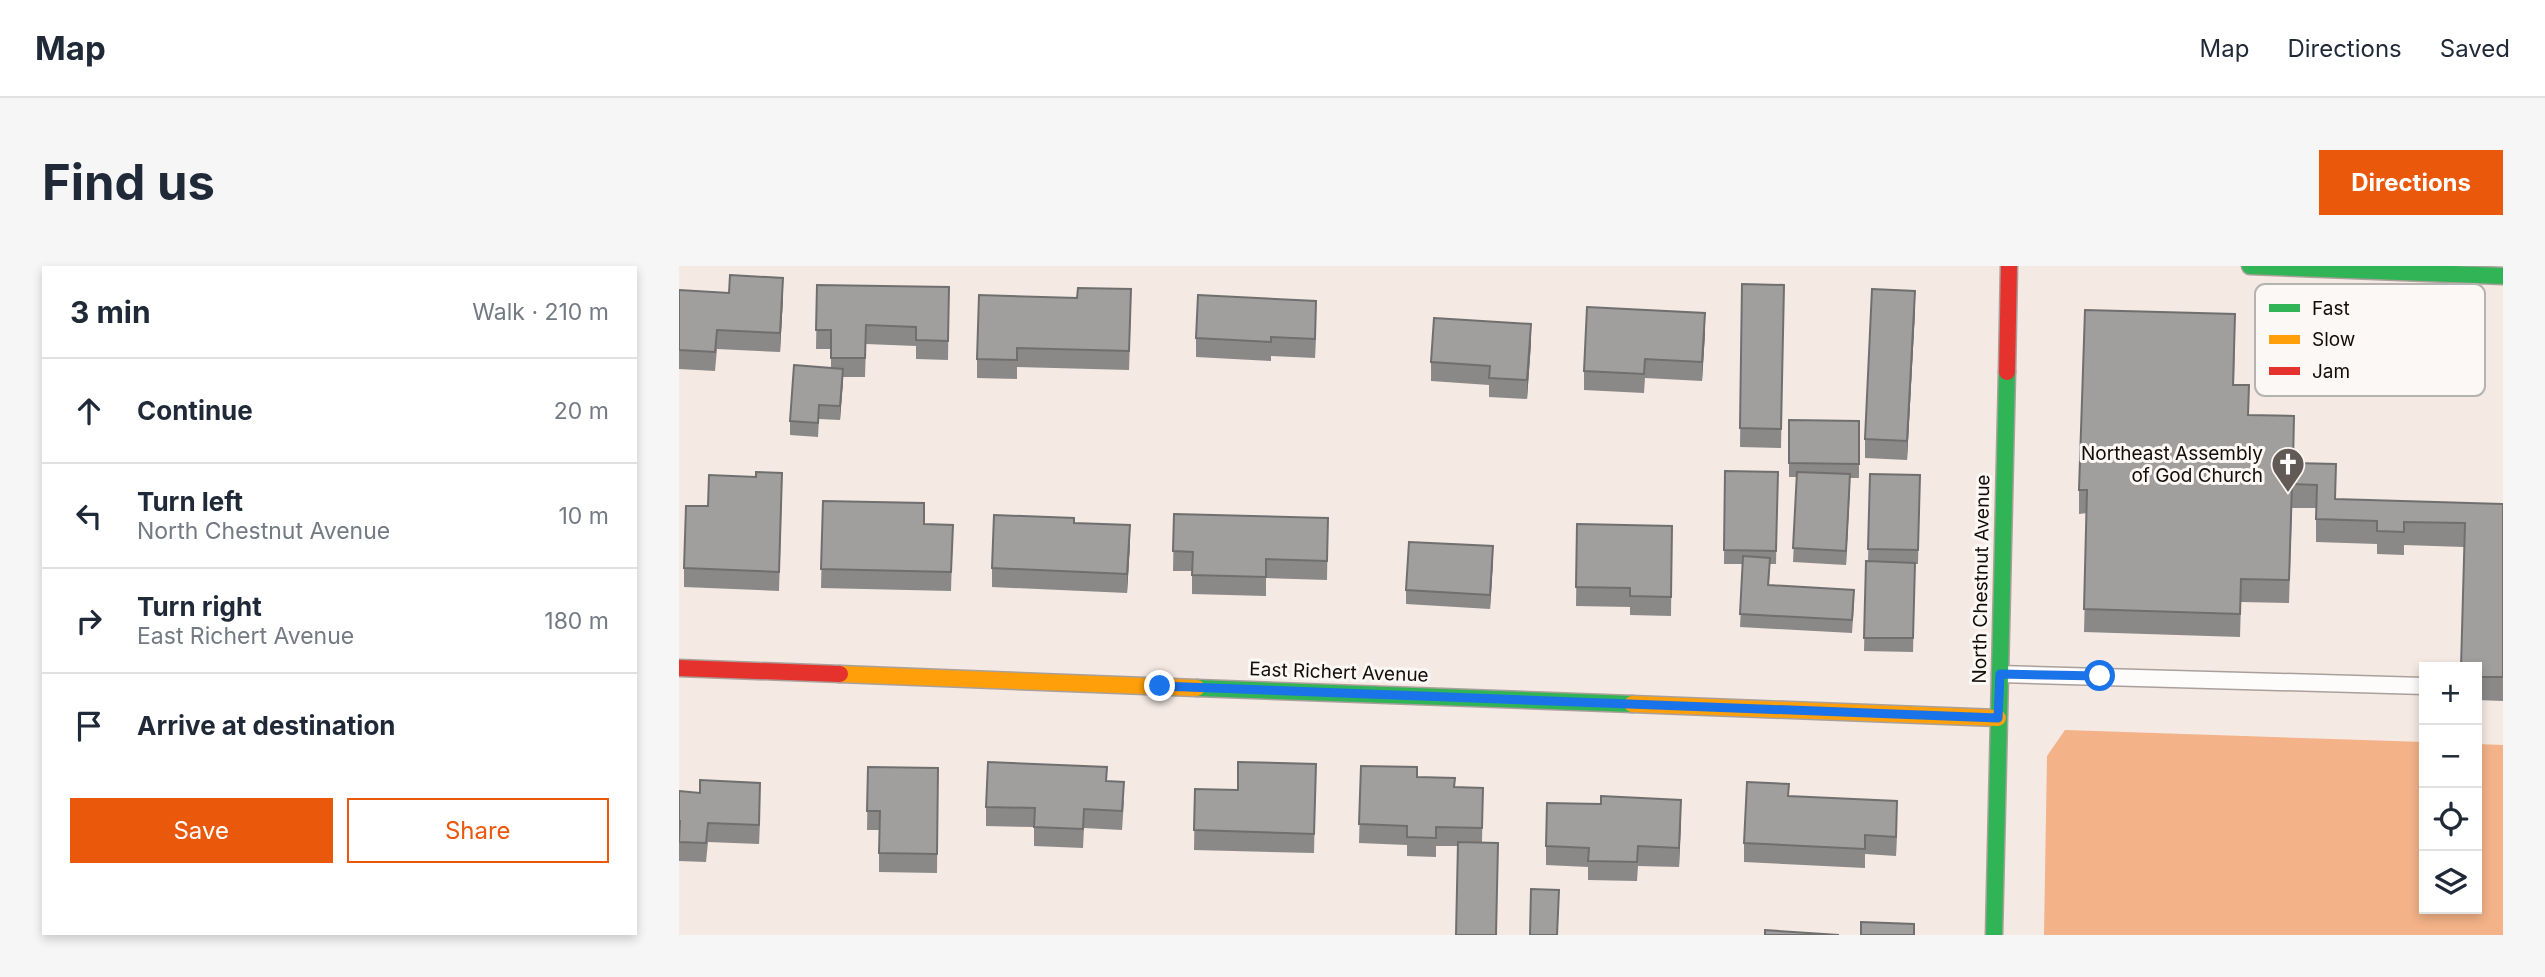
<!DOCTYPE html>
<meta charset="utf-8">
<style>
:root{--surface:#fff;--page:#f6f6f7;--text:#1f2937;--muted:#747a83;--line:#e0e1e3;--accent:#ea580c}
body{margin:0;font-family:Inter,sans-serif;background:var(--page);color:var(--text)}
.controls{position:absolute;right:21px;bottom:21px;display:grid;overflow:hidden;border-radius:0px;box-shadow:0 4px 10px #0003}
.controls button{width:63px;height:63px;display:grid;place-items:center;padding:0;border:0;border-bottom:2px solid var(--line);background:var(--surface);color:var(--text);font:35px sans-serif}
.stop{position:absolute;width:21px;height:21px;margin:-16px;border:5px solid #1a73e8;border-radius:50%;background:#fff}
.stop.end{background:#1a73e8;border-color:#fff;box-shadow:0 2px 7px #0008}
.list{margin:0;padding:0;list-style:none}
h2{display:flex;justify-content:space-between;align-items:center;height:91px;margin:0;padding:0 28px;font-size:30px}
h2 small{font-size:23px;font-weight:400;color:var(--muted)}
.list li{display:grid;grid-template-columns:46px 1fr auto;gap:21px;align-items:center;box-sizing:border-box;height:105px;padding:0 28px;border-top:2px solid var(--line)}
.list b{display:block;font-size:26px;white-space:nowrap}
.list p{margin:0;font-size:23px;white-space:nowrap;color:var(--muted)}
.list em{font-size:23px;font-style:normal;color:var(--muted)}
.actions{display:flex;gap:14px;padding:21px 28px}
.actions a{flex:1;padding:16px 0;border:2px solid var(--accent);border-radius:0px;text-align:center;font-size:24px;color:var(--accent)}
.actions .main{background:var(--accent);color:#fff}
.icon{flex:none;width:38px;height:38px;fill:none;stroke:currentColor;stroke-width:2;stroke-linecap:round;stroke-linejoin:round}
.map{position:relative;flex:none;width:1824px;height:669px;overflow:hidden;border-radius:0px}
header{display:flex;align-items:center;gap:42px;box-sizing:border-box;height:98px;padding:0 35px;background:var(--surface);border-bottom:2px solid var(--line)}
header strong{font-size:33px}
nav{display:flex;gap:38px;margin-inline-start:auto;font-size:24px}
.intro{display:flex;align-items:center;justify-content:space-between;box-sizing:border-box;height:168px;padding:0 42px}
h1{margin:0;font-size:49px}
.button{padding:18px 32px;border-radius:0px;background:var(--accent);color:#fff;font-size:24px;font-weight:700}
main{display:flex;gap:42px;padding:0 42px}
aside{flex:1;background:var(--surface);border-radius:0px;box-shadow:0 4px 10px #0003}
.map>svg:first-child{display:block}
.water{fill:#f3b287}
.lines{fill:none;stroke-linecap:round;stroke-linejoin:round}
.lane-casing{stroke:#a9a09c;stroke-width:19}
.fast-casing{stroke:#a9a09c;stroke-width:19}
.slow-casing{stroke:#a9a09c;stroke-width:19}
.jam-casing{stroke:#a9a09c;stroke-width:19}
.lane{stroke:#fdfcfb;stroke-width:16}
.fast{stroke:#30b455;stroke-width:16}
.slow{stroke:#ff9f0a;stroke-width:16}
.jam{stroke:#e5322d;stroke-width:16}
.wall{fill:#8a8988}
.shaded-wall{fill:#706f6f}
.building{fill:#a09f9e;stroke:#706f6f;stroke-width:2}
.route{stroke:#1a73e8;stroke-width:9}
.labels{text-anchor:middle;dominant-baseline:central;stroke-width:6;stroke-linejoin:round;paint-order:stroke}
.poi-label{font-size:19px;fill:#130d09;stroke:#fcf8f6;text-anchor:end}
.street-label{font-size:19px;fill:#130d09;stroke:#fcf8f6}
.key{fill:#fcf8f6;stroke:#b6b2af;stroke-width:2}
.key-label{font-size:19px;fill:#130d09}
</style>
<header>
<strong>Map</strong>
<nav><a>Map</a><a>Directions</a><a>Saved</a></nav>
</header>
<div class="intro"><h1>Find us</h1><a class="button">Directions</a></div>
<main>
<aside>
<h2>3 min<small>Walk · 210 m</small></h2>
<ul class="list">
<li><svg class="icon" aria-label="ahead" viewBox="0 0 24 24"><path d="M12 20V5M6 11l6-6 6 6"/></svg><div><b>Continue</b></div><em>20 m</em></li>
<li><svg class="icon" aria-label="left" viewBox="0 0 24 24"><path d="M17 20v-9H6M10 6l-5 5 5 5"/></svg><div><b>Turn left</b><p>North Chestnut Avenue</p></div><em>10 m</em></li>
<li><svg class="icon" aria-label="right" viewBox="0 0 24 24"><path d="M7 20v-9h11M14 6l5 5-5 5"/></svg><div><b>Turn right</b><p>East Richert Avenue</p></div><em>180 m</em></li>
<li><svg class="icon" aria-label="arrive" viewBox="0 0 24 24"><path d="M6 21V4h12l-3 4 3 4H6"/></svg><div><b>Arrive at destination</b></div></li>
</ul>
<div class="actions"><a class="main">Save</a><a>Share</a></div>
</aside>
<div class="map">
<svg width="1824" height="669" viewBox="0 0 1824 669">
<rect width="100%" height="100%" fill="#f4e9e3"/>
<!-- water -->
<polygon class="water" points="1386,464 1745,476 1745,643 1798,643 1798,478 1824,479 1824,669 1365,669 1368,490"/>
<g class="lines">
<defs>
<polyline id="lane" points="1321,408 1745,420"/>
<g id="fast">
<polyline points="1571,0 1824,10"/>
<polyline points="518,422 953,438"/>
<polyline points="1315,669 1328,106"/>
</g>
<g id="slow">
<polyline points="161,408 518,422"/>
<polyline points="953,438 1319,452"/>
</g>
<g id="jam">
<polyline points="1328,106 1330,0"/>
<polyline points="0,402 161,408"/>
</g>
</defs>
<!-- lane casing -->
<use href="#lane" class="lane-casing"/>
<!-- fast casing -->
<use href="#fast" class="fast-casing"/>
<!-- slow casing -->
<use href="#slow" class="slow-casing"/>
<!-- jam casing -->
<use href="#jam" class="jam-casing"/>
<!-- lane -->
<use href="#lane" class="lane"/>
<!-- fast -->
<use href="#fast" class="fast"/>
<!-- slow -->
<use href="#slow" class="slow"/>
<!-- jam -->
<use href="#jam" class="jam"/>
</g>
<!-- wall -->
<g class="wall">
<polygon points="1063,18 1105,19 1102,182 1061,181"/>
<polygon points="138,19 270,21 269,94 237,93 237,80 187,78 186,111 164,111 161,154 140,153 139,171 111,169 111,155 152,102 152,83 137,83"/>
<polygon points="0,24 104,31 101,86 38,83 36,105 0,103"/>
<polygon points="452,42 450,104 338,101 338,113 298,112 298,93"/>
<polygon points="1236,45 1228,194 1186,192 1186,173"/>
<polygon points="637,54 636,92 592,90 592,95 517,91 517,72"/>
<polygon points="1026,67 1023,115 966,112 965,127 905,124 905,105"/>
<polygon points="1556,72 1555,119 1570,149 1614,197 1657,233 1824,238 1824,435 1798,434 1798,401 1785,281 1725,279 1725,289 1698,288 1698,278 1637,276 1637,242 1613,242 1610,337 1562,336 1561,371 1405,366 1408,247 1400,248 1400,224"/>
<polygon points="852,77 848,133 810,131 810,119 752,115 752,96"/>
<polygon points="1110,154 1180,155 1180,212 1171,212 1167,299 1114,296 1118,211 1110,211"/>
<polygon points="1046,205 1099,206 1097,298 1091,298 1090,319 1175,338 1173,367 1061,361 1064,298 1045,298"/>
<polygon points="1191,208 1241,209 1239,298 1236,298 1234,386 1185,385 1187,295 1189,296"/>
<polygon points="77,211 103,226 100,325 5,321 5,302 29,240"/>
<polygon points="144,235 245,258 274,259 272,325 142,322"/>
<polygon points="495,248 649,252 648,314 587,312 587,330 513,328 513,305 494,305"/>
<polygon points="395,257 451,278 448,327 313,321 313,302"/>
<polygon points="898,258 993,260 992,350 951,349 951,341 897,340"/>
<polygon points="814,294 811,343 727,338 727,324"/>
<polygon points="637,498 635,587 515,584 516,523 559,524"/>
<polygon points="682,500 738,511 776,522 804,522 803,577 779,580 757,580 757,591 728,590 728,579 680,577"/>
<polygon points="189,501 259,502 258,607 200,606 200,564 188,564"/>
<polygon points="428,516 445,535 443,564 405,562 404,582 355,580 355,561 307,560 307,541"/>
<polygon points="0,525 81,536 80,578 29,576 27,596 0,595"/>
<polygon points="1110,530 1218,554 1217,590 1186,588 1186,602 1065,596 1065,577"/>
<polygon points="1002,553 1000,601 959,600 958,615 909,614 909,601 867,599 867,580"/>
</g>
<!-- shaded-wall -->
<g class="shaded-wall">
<polygon points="104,12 104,31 101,86 101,67"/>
<polygon points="1236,25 1236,45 1228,194 1228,175"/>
<polygon points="637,35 637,54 636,92 636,73"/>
<polygon points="1026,47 1026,67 1023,115 1023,96"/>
<polygon points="852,58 852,77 848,133 848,114"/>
<polygon points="164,103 164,116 161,154 161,140"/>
<polygon points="1171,208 1171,222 1167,299 1167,285"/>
<polygon points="451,259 451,278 448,327 448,308"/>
<polygon points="814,280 814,294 811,343 811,329"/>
<polygon points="81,517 81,536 80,578 80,559"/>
<polygon points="1002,534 1002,553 1000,601 1000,582"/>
<polygon points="1218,535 1218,554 1217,590 1217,571"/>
</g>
<!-- building -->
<g class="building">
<polygon points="51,9 104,12 101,67 38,64 36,86 0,84 0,24 50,27"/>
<polygon points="1063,18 1105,19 1102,163 1061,162"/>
<polygon points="138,19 270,21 269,75 237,74 237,61 187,59 186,92 152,92 152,64 137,64"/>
<polygon points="399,22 452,23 450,85 338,82 338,94 298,93 300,29 398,32"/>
<polygon points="1193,23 1236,25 1228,175 1186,173"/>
<polygon points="519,29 637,35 636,73 592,71 592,76 517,72"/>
<polygon points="908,41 1026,47 1023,96 966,93 965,108 905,105"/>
<polygon points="1406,44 1556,48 1554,119 1570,119 1569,149 1615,150 1614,197 1657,198 1656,233 1824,238 1824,411 1798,411 1798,401 1782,401 1786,257 1725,256 1725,266 1698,265 1698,255 1637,253 1638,219 1613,218 1610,314 1562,313 1561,348 1405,343 1408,224 1400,224"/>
<polygon points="755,52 852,58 848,114 810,112 811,100 752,96"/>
<polygon points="115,99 164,103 161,140 140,139 139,157 111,155"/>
<polygon points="1110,154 1180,155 1180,198 1110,197"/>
<polygon points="1046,205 1099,206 1097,285 1045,284"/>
<polygon points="77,206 103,207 100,306 5,302 7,240 29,240 30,209 77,211"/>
<polygon points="1118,206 1171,208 1167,285 1114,282"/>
<polygon points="1191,208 1241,209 1239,284 1189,283"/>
<polygon points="144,235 245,237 245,258 274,259 272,306 142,303"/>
<polygon points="495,248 649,252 648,295 587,293 587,311 513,309 514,286 494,285"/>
<polygon points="315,249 395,252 395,257 451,259 448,308 313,302"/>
<polygon points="898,258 993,260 992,331 951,330 951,322 897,321"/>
<polygon points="730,276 814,280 811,329 727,324"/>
<polygon points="1064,290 1091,292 1089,319 1175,324 1173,354 1061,348"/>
<polygon points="1187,295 1236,297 1234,372 1185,372"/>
<polygon points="309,496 428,501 427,515 445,516 443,545 405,543 404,563 355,561 356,542 307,541"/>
<polygon points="559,496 637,498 635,568 515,564 516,523 559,524"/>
<polygon points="682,500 738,501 738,511 776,512 775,521 804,522 803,562 757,561 757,572 728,571 728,560 680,558"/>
<polygon points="189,501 259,502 258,588 200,587 201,545 188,545"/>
<polygon points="21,514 81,517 80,559 29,557 27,577 0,576 1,555 0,555 0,525 21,527"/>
<polygon points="1068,516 1110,518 1109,530 1218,535 1217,571 1186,569 1186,583 1065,577"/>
<polygon points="922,530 1002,534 1000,582 959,580 958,596 909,595 910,582 867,580 868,537 922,538"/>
<polygon points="779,576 819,577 817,669 777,669"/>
<polygon points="852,623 880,624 878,669 851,669"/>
<polygon points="1182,656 1235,658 1235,669 1182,669"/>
<polygon points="1086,664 1160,669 1086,669"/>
</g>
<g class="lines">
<!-- route -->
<polyline class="route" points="481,420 1319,452 1321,408 1421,410"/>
</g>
<!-- icons -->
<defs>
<symbol id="church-pin" viewBox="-11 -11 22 30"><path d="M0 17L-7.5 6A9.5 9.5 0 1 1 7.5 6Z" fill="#625a55" stroke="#fcf8f6"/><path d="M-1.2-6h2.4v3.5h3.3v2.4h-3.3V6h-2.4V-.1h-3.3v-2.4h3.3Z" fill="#fff"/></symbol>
</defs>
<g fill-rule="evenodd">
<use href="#church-pin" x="1590" y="179" width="38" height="52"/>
</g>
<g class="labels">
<!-- poi labels -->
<g class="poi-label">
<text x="1584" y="187">Northeast Assembly<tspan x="1584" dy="22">of God Church</tspan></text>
</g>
<!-- street labels -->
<g class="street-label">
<text transform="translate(1302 313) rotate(-89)">North Chestnut Avenue</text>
<text transform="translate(660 406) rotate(2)">East Richert Avenue</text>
</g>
</g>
<!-- legend -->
<rect x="1576" y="18" width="230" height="112" rx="10" class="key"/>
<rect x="1590" y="38" width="31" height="8" fill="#30b455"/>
<rect x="1590" y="69" width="31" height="9" fill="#ff9f0a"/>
<rect x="1590" y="101" width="31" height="8" fill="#e5322d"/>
<g class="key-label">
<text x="1633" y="49">Fast</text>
<text x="1633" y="80">Slow</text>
<text x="1633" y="112">Jam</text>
</g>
</svg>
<div class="controls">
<button>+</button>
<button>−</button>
<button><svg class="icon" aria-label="locate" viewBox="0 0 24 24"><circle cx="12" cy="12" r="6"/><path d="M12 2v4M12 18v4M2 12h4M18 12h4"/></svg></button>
<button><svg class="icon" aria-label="layers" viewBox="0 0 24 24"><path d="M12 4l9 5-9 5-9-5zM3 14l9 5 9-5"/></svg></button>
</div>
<div class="stop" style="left:1421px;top:410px"></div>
<div class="stop end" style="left:481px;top:420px"></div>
</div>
</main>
